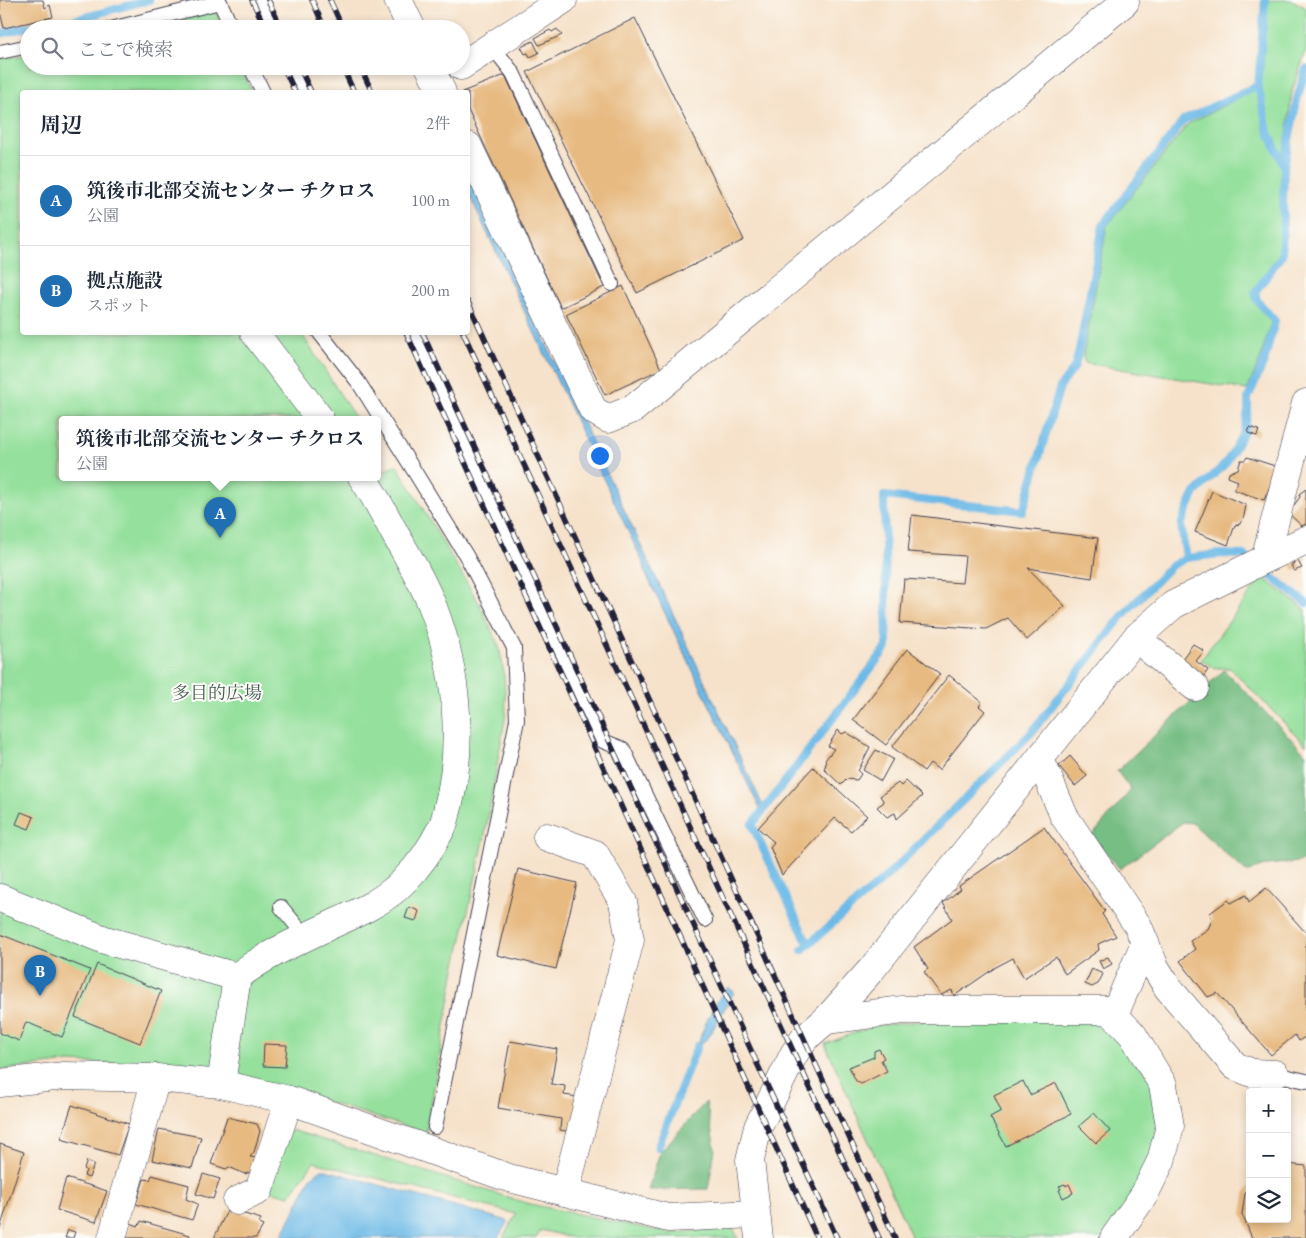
<!DOCTYPE html>
<html lang="ja">
<meta charset="utf-8">
<style>
:root{--surface:#fff;--page:#f6f6f7;--text:#1f2937;--muted:#747a83;--line:#e0e1e3;--accent:#1f6fb2}
body{margin:0;font-family:"EB Garamond","Noto Serif JP",serif;background:var(--page);color:var(--text)}
.controls{position:absolute;right:15px;bottom:15px;display:grid;overflow:hidden;border-radius:5px;box-shadow:0 2px 8px #0003}
.controls button{width:45px;height:45px;display:grid;place-items:center;padding:0;border:0;border-bottom:1px solid var(--line);background:var(--surface);color:var(--text);font:25px sans-serif}
.you{position:absolute;left:599px;top:455px;width:18px;height:18px;margin:-12px;border:4px solid #fff;border-radius:50%;background:#1a73e8;box-shadow:0 0 0 8px #1a73e833}
.badge{display:grid;place-items:center;width:32px;height:32px;border-radius:50%;background:var(--accent);color:#fff;font-size:16px;font-weight:700}
.pin{position:absolute;translate:-50% -41px;filter:drop-shadow(0 1px 2px #0008)}
.pin::after{content:'';position:absolute;top:26px;width:18px;height:15px;background:inherit;clip-path:polygon(0 0,100% 0,50% 100%)}
.popup{position:absolute;left:59px;top:416px;width:322px;height:65px;box-sizing:border-box;display:grid;place-content:center;border-radius:5px;background:var(--surface);filter:drop-shadow(0 1px 4px #0005);font-size:16px;white-space:nowrap;color:var(--muted)}
.popup b{font-size:19px;color:var(--text)}
.popup::after{content:'';position:absolute;left:50%;top:100%;margin-left:-10px;border:10px solid transparent;border-top-color:var(--surface)}
.list{margin:0;padding:0;list-style:none}
h2{display:flex;justify-content:space-between;align-items:center;height:65px;margin:0;padding:0 20px;font-size:21px}
h2 small{font-size:16px;font-weight:400;color:var(--muted)}
.list li{display:grid;grid-template-columns:32px 1fr auto;gap:15px;align-items:center;box-sizing:border-box;height:90px;padding:0 20px;border-top:1px solid var(--line)}
.list b{display:block;font-size:19px;white-space:nowrap}
.list p{margin:0;font-size:16px;white-space:nowrap;color:var(--muted)}
.list em{font-size:16px;font-style:normal;color:var(--muted)}
.icon{flex:none;width:28px;height:28px;fill:none;stroke:currentColor;stroke-width:2;stroke-linecap:round;stroke-linejoin:round}
.map{position:relative;flex:none;width:1306px;height:1238px;overflow:hidden}
.search{position:absolute;background:var(--surface);box-shadow:0 2px 8px #0003;left:20px;top:20px;width:450px;height:55px;display:flex;align-items:center;gap:12px;box-sizing:border-box;padding:0 18px;border-radius:28px;color:var(--muted);font-size:19px}
.panel{position:absolute;background:var(--surface);box-shadow:0 2px 8px #0003;left:20px;top:90px;width:450px;height:245px;border-radius:5px}
.map>svg:first-child{display:block}
.green{fill:#94e09c;stroke:#5b816c}
.forest{fill:#77be84;stroke:#4c7060}
.water{fill:#6dbae7;stroke:#486e91}
.lines{fill:none;stroke-linecap:round;stroke-linejoin:round}
.stream{stroke:#6dbae7;stroke-width:8}
.building{fill:#e7ba81}
.lane-casing{stroke:#423f50;stroke-width:16}
.street-casing{stroke:#423f50;stroke-width:29}
.lane{stroke:#fff;stroke-width:14}
.street{stroke:#fff;stroke-width:28}
.rail-casing{stroke:#22223b;stroke-width:5.5}
.rail{stroke:#fdfcf7;stroke-width:4;stroke-dasharray:11;stroke-linecap:butt}
.labels{text-anchor:middle;dominant-baseline:central;stroke-width:4;stroke-linejoin:round;paint-order:stroke}
.park-label{font-size:18px;fill:#445b58;stroke:#fdfcf7}
</style>
<div class="map">
<svg width="1306" height="1238" viewBox="0 0 1306 1238">
<rect width="100%" height="100%" fill="#fdfcf7"/>
<filter id="ink" filterUnits="userSpaceOnUse"><feTurbulence type="fractalNoise" baseFrequency=".02" numOctaves="2"/><feDisplacementMap in="SourceGraphic" scale="10" xChannelSelector="R" yChannelSelector="G"/><feConvolveMatrix kernelMatrix="1 2 1 2 8 2 1 2 1" color-interpolation-filters="sRGB"/></filter>
<filter id="wash" filterUnits="userSpaceOnUse"><feTurbulence type="fractalNoise" baseFrequency=".0096" numOctaves="4" result="noise"/><feDisplacementMap in="SourceGraphic" scale="20" xChannelSelector="R" yChannelSelector="G"/><feGaussianBlur stdDeviation="1.12" result="paint"/><feColorMatrix in="noise" values="0 0 0 0 0 0 0 0 0 0 0 0 0 0 0 0 0 1.4 0 .05"/><feComposite in="paint" operator="in"/></filter>
<g filter="url(#wash)">
<rect width="100%" height="100%" fill="#f6e2ca"/>
<!-- green -->
<g class="green">
<polygon points="1268,0 1292,0 1306,8 1306,51 1292,91 1285,152 1280,154 1270,129 1261,86"/>
<polygon points="215,11 223,29 144,29"/>
<polygon points="29,54 29,66 240,66 252,92 22,92 22,332 301,333 356,419 62,419 62,477 378,477 378,460 383,471 397,465 480,605 499,647 504,672 506,713 484,840 455,969 426,1133 252,1078 194,1068 70,1062 0,1070 0,59"/>
<polygon points="1256,89 1264,128 1281,166 1280,254 1252,291 1253,300 1271,322 1260,360 1247,390 1085,363 1083,356 1107,226 1188,124"/>
<polygon points="1262,577 1306,610 1306,745 1230,668 1214,668 1201,660"/>
<polygon points="1101,1018 1159,1089 1154,1162 1107,1238 912,1238 825,1044 873,1026 923,1021"/>
<polygon points="291,1130 530,1204 669,1233 733,1228 738,1238 572,1238 541,1230 536,1238 503,1238 516,1214 314,1162 289,1196 263,1189"/>
</g>
<!-- forest -->
<g class="forest">
<polygon points="1224,670 1306,754 1306,861 1268,865 1246,872 1192,823 1183,822 1120,869 1091,837 1131,790 1117,771"/>
<polygon points="706,1102 715,1149 708,1189 648,1190 660,1152"/>
</g>
<!-- water -->
<g class="water">
<polygon points="468,177 764,808 761,811 644,570 645,567 468,192"/>
<path d="M728 987 734 992 708 1038 697 1046C705 1025 712 1004 728 987Z"/>
<polygon points="322,1169 508,1221 498,1238 281,1238 311,1177"/>
</g>
<g class="lines">
<!-- stream -->
<g class="stream">
<polyline points="1265,0 1258,85 1268,131 1284,166"/>
<polyline points="0,34 55,20 66,22 149,0"/>
<polyline points="1186,558 1181,525 1186,512 1195,493 1226,463 1244,432 1248,411 1248,398 1264,362 1275,321 1257,300 1255,292 1282,255 1284,166 1298,95 1306,69"/>
<polyline points="1260,568 1306,603"/>
<polyline points="808,944 752,825 887,647 884,496 1023,511 1060,387 1074,368 1078,355 1103,225 1184,120 1258,85"/>
<polyline points="802,950 889,874 1031,733 1123,615 1171,566 1186,558 1220,554 1244,555 1249,559"/>
<polyline points="658,1147 697,1046"/>
</g>
</g>
<g id="blocks">
<!-- building -->
<g class="building">
<polygon points="0,0 43,0 45,8 50,5 53,17 4,28 0,12"/>
<polygon points="635,18 744,240 637,293 527,72"/>
<polygon points="557,29 562,35 539,45 535,38 550,30 552,32"/>
<polygon points="533,41 539,53 530,57 528,53 525,54 521,47"/>
<polygon points="505,75 604,287 561,308 468,110 468,92 462,92"/>
<polygon points="623,286 661,369 605,395 566,314"/>
<polygon points="1250,427 1259,430 1257,436 1248,433"/>
<polygon points="1247,457 1278,467 1264,500 1234,490 1238,481 1228,477 1229,473 1238,469 1241,460 1245,460"/>
<polygon points="1306,489 1306,524 1302,526 1288,513 1300,497 1299,494"/>
<polygon points="1212,491 1246,505 1244,516 1240,524 1235,525 1228,545 1195,532"/>
<polygon points="912,515 1098,538 1092,578 1028,568 1065,606 1027,640 1008,618 986,629 900,623 904,579 962,583 965,556 908,552"/>
<polygon points="1298,561 1302,568 1294,571 1291,565"/>
<polygon points="1193,644 1204,651 1196,661 1208,670 1201,680 1179,663"/>
<polygon points="907,649 940,674 886,745 853,720"/>
<polygon points="949,675 982,702 979,706 985,711 939,770 930,763 924,771 892,747"/>
<polygon points="838,730 842,734 846,732 870,747 858,771 861,774 857,780 847,779 841,785 824,769 826,764 825,760 834,749 828,746"/>
<polygon points="876,750 893,759 881,781 863,770"/>
<polygon points="1070,756 1087,776 1075,786 1059,766"/>
<polygon points="813,767 867,816 851,831 835,818 782,875 770,847 774,842 758,828"/>
<polygon points="906,781 922,796 897,819 895,813 887,817 877,807 884,802 880,796 898,783 901,786"/>
<polygon points="21,812 34,817 29,829 16,824"/>
<polygon points="1044,827 1105,911 1102,914 1116,936 1098,944 1099,950 1065,974 1056,957 1024,978 1013,958 996,967 954,996 952,990 941,995 924,972 928,969 914,947 952,919 943,903 961,889 959,886"/>
<polygon points="518,869 577,883 556,969 497,955"/>
<polygon points="1266,888 1306,933 1306,1036 1299,1041 1295,1035 1271,1055 1217,993 1208,997 1180,961 1195,949 1190,941 1208,929 1212,920 1210,913 1228,900 1231,903 1246,895 1249,902"/>
<polygon points="409,907 419,911 416,921 405,918"/>
<polygon points="0,934 90,970 62,1037 26,1022 19,1041 0,1033"/>
<polygon points="1108,957 1112,964 1103,969 1099,961"/>
<polygon points="97,964 161,991 140,1043 75,1017"/>
<polygon points="1092,969 1103,974 1098,984 1092,987 1085,984"/>
<polygon points="510,1041 557,1049 551,1084 565,1086 564,1095 578,1097 572,1132 560,1130 561,1119 498,1108"/>
<polygon points="264,1044 287,1045 285,1067 263,1066"/>
<polygon points="879,1049 884,1058 881,1060 887,1071 861,1084 856,1081 849,1067 874,1057 874,1051"/>
<polygon points="1023,1081 1030,1095 1056,1083 1071,1114 1006,1146 990,1117 1001,1111 994,1095"/>
<polygon points="72,1105 129,1124 118,1155 61,1139"/>
<polygon points="1094,1113 1110,1131 1096,1143 1079,1126"/>
<polygon points="227,1117 257,1124 260,1131 254,1152 250,1157 258,1158 253,1171 245,1174 229,1167 226,1169 211,1164"/>
<polygon points="159,1129 201,1137 192,1168 152,1160"/>
<polygon points="0,1144 24,1152 0,1229"/>
<polygon points="87,1161 94,1164 89,1178 84,1176 86,1170 84,1169"/>
<polygon points="1287,1164 1306,1166 1306,1238 1252,1238 1242,1214 1245,1194 1250,1186 1250,1219 1287,1219"/>
<polygon points="203,1174 220,1179 213,1199 196,1194"/>
<polygon points="152,1175 189,1185 186,1199 198,1204 192,1220 136,1204 144,1179 150,1180"/>
<polygon points="66,1178 107,1191 96,1222 57,1210"/>
<polygon points="1065,1184 1066,1186 1069,1184 1073,1193 1063,1198 1059,1190 1061,1189 1059,1186"/>
<polygon points="228,1209 261,1219 259,1224 263,1226 256,1238 214,1238"/>
<polygon points="141,1221 190,1235 189,1238 126,1238 130,1223 139,1226"/>
<polygon points="68,1230 75,1232 73,1238 65,1238"/>
</g>
</g>
</g>
<g filter="url(#ink)">
<use href="#blocks" fill-opacity="0" stroke="#423f50" stroke-width="1"/>
<g class="lines">
<defs>
<g id="lane">
<polyline points="262,0 275,29"/>
<polyline points="111,29 220,2 232,29"/>
<polyline points="492,46 513,73 612,284"/>
<polyline points="0,52 29,46"/>
<polyline points="250,66 263,92"/>
<polyline points="292,66 304,92"/>
<polyline points="319,332 359,383 413,469 467,557 514,648 517,720 435,1127"/>
<polyline points="415,332 603,741 623,749 705,920"/>
<polyline points="281,907 306,937"/>
<polyline points="1275,1074 1306,1081"/>
</g>
<g id="street">
<polyline points="398,0 412,29"/>
<polyline points="429,66 442,92"/>
<polyline points="461,66 563,0"/>
<polyline points="468,146 593,410 608,419 633,409 1125,2 1124,0"/>
<polyline points="254,332 320,419"/>
<polyline points="1265,559 1306,403"/>
<polyline points="1136,638 1195,687"/>
<polyline points="1040,759 1064,816 1138,926 1155,967 1168,988 1235,1066 1252,1073 1275,1074"/>
<polyline points="547,837 595,854 623,902 630,940 565,1192"/>
<polyline points="0,898 105,940 237,977 221,1084"/>
<path d="M237 977C266 954 300 940 333 924 357 913 385 901 404 881 418 867 432 847 441 829 445 823 446 814 448 807 464 744 457 671 434 610 424 583 408 557 394 532 384 513 374 494 362 477"/>
<polyline points="1114,1015 1145,943"/>
<polyline points="826,1020 903,1010 1106,1010 1114,1015 1133,1035 1163,1085 1170,1126 1161,1161 1144,1195 1114,1238"/>
<polyline points="0,1083 64,1076 156,1078 221,1084 289,1100 509,1178 668,1218 755,1214"/>
<polyline points="237,1201 259,1190 289,1100"/>
<polyline points="112,1238 156,1078"/>
<polyline points="759,1238 750,1160 758,1127 794,1054 804,1039 826,1020 871,970 1136,638 1173,605 1265,559 1306,540"/>
</g>
</defs>
<!-- lane casing -->
<use href="#lane" class="lane-casing"/>
<!-- street casing -->
<use href="#street" class="street-casing"/>
<!-- lane -->
<use href="#lane" class="lane"/>
<!-- street -->
<use href="#street" class="street"/>
<defs>
<g id="rail">
<polyline points="252,0 266,29"/>
<polyline points="268,0 282,29"/>
<polyline points="312,0 325,29"/>
<polyline points="330,0 343,29"/>
<polyline points="283,66 295,92"/>
<polyline points="299,66 311,92"/>
<polyline points="342,66 354,92"/>
<polyline points="360,66 372,92"/>
<polyline points="468,302 895,1238"/>
<polyline points="406,332 817,1238"/>
<polyline points="422,332 837,1238"/>
<polyline points="463,332 879,1238"/>
</g>
</defs>
<!-- rail casing -->
<use href="#rail" class="rail-casing"/>
<!-- rail -->
<use href="#rail" class="rail"/>
</g>
</g>
<g class="labels">
<!-- park labels -->
<g class="park-label">
<text x="217" y="692">多目的広場</text>
</g>
</g>
</svg>
<div class="controls">
<button>+</button>
<button>−</button>
<button><svg class="icon" aria-label="layers" viewBox="0 0 24 24"><path d="M12 4l9 5-9 5-9-5zM3 14l9 5 9-5"/></svg></button>
</div>
<div class="you"></div>
<div class="pin badge" style="left:220px;top:538px">A</div>
<div class="popup"><b>筑後市北部交流センター チクロス</b>公園</div>
<div class="pin badge" style="left:40px;top:996px">B</div>
<div class="search"><svg class="icon" aria-label="search" viewBox="0 0 24 24"><circle cx="10" cy="10" r="6"/><path d="M15 15l6 6"/></svg>ここで検索</div>
<section class="panel">
<h2>周辺<small>2件</small></h2>
<ul class="list">
<li><span class="badge">A</span><div><b>筑後市北部交流センター チクロス</b><p>公園</p></div><em>100 m</em></li>
<li><span class="badge">B</span><div><b>拠点施設</b><p>スポット</p></div><em>200 m</em></li>
</ul>
</section>
</div>
